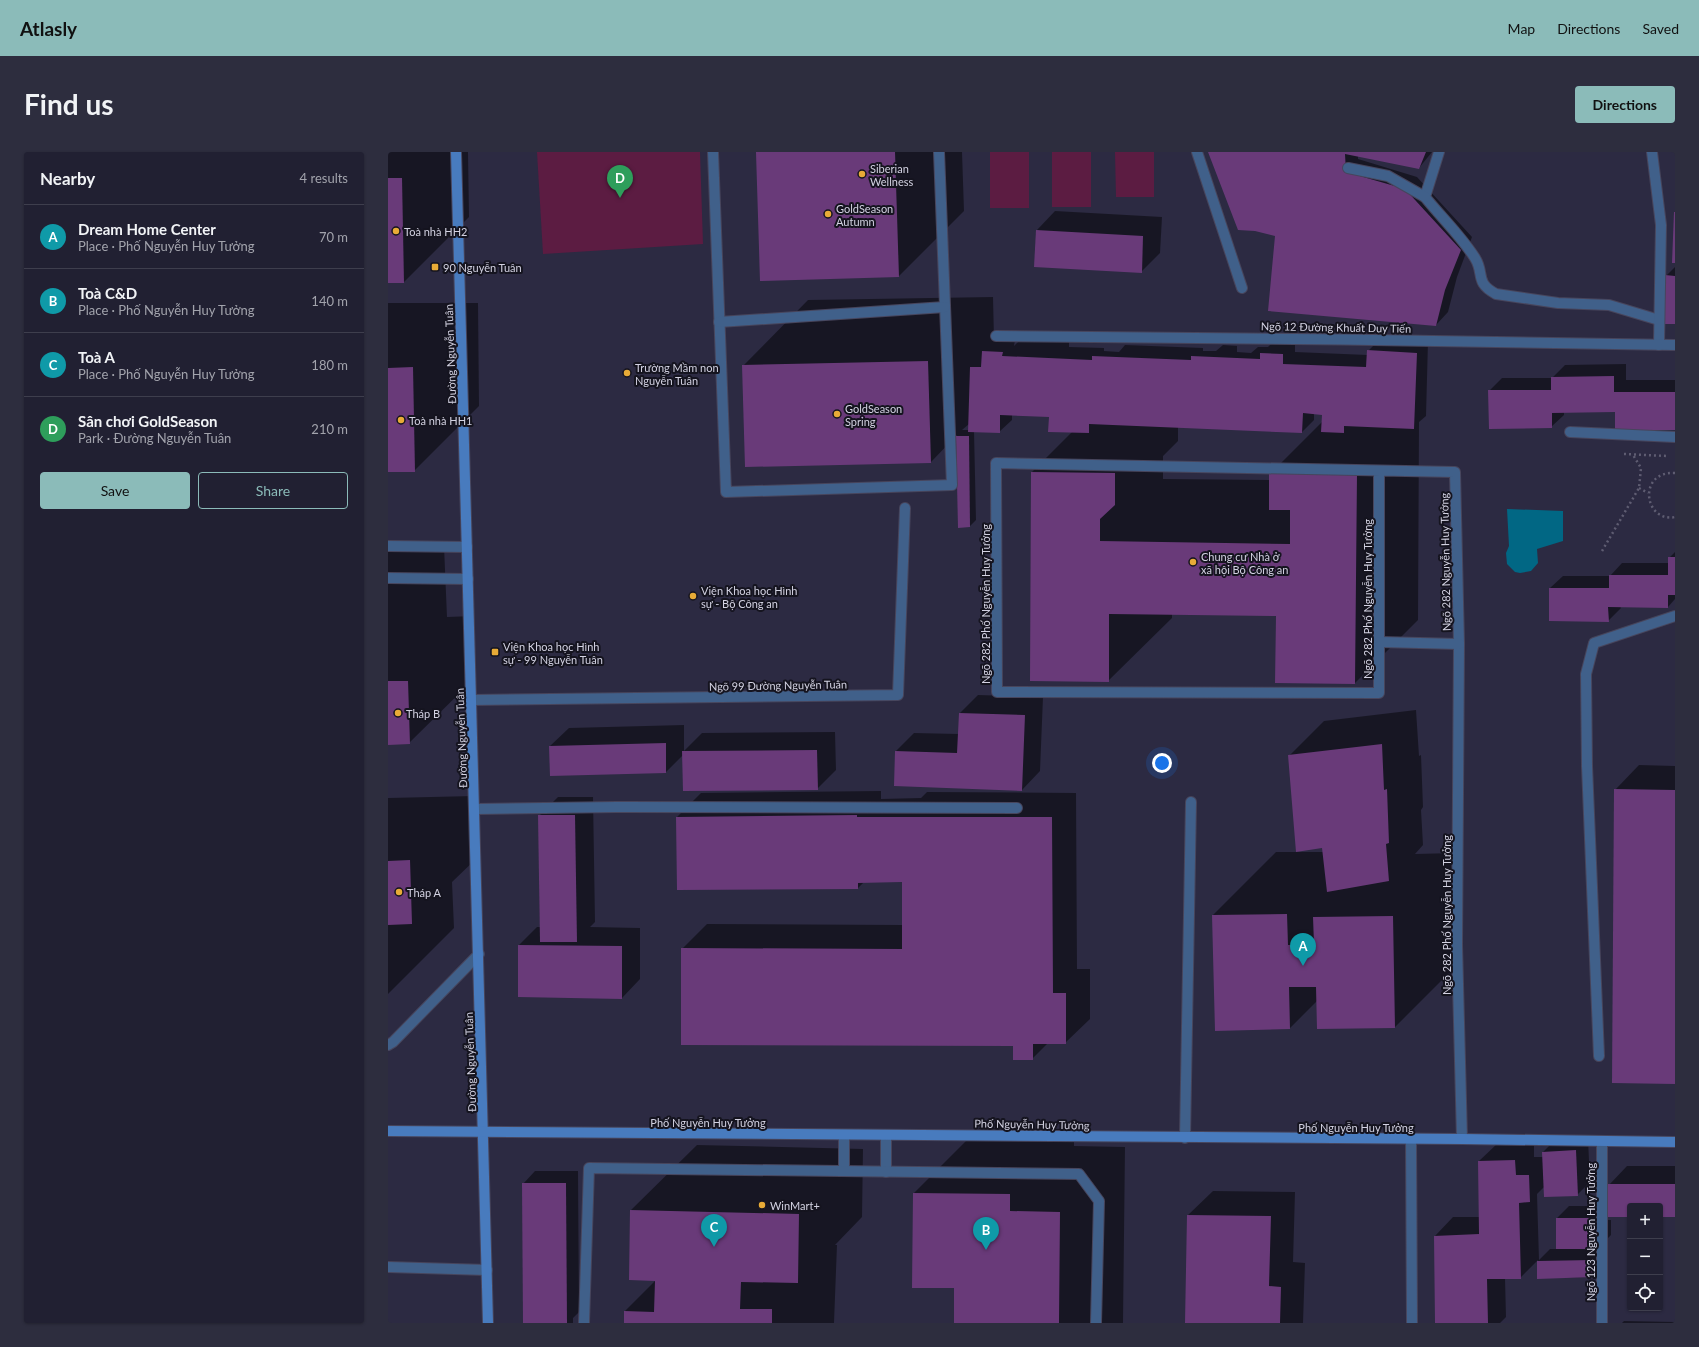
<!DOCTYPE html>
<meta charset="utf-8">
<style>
:root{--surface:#212032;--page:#2d2d3e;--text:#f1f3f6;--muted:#a2a3ac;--line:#3e3e4d;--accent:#8bbbb9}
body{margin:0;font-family:Lato,sans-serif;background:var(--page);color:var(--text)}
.controls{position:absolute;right:12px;bottom:12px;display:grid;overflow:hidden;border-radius:4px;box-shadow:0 1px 3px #0004}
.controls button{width:36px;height:36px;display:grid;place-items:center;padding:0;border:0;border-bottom:1px solid var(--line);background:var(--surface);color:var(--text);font:20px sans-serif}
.you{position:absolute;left:774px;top:611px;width:14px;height:14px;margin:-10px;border:3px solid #fff;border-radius:50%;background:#1a73e8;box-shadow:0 0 0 6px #1a73e833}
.badge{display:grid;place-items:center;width:26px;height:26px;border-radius:50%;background:var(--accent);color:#fff;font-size:13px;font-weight:700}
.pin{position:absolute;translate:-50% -33px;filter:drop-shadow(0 1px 2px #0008)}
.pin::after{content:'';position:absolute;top:21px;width:14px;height:12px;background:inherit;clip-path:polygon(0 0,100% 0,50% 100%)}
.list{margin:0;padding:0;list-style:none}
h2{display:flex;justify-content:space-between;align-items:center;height:52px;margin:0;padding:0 16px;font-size:17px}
h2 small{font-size:13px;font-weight:400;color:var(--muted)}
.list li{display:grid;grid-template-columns:26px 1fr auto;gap:12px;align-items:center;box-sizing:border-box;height:64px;padding:0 16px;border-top:1px solid var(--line)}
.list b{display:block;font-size:15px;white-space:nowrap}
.list p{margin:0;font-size:13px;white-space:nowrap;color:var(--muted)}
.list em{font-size:13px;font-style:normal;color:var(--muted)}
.actions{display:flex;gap:8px;padding:12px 16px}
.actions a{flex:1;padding:9px 0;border:1px solid var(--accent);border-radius:4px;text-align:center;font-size:14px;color:var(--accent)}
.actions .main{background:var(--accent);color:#111}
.icon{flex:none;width:22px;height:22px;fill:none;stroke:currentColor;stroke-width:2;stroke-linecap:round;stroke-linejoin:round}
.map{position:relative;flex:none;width:1287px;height:1171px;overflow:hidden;border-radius:4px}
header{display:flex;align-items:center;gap:24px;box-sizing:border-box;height:56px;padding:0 20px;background:var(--accent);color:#111}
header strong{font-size:19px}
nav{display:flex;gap:22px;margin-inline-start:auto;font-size:14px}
.intro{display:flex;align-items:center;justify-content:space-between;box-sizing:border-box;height:96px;padding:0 24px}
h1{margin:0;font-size:28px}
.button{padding:10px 18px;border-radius:4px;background:var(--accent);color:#111;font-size:14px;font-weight:700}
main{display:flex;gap:24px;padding:0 24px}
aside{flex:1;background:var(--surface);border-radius:4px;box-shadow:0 1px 3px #0004}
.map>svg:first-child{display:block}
.green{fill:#5c1c42}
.water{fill:#016784}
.shadow{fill:#0007;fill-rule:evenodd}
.building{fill:#693a79}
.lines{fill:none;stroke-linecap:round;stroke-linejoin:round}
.lane-casing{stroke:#47455c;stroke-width:12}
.secondary-casing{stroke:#47455c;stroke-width:12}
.path{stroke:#5f5d72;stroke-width:2.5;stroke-dasharray:2 3;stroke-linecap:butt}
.lane{stroke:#40608a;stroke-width:10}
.secondary{stroke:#487bbe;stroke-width:10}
.poi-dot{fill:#e8ab37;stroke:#15141f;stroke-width:1.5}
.labels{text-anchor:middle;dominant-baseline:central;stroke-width:4;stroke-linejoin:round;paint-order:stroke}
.poi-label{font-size:11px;fill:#d3d2e2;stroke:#15141f;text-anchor:start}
.street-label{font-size:11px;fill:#d3d2e2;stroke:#15141f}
</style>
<header>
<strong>Atlasly</strong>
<nav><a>Map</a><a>Directions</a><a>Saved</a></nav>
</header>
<div class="intro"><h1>Find us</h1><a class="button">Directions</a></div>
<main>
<aside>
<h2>Nearby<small>4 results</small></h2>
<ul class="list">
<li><span class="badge" style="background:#0f9aa8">A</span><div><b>Dream Home Center</b><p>Place · Phố Nguyễn Huy Tưởng</p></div><em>70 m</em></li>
<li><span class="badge" style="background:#0f9aa8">B</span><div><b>Toà C&amp;D</b><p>Place · Phố Nguyễn Huy Tưởng</p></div><em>140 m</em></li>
<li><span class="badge" style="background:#0f9aa8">C</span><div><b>Toà A</b><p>Place · Phố Nguyễn Huy Tưởng</p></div><em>180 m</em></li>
<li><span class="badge" style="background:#2e9e5b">D</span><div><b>Sân chơi GoldSeason</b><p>Park · Đường Nguyễn Tuân</p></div><em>210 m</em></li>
</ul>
<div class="actions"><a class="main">Save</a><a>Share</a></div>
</aside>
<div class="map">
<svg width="1287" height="1171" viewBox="0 0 1287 1171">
<rect width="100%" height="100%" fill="#2c2a42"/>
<!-- green -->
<g class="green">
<polygon points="149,0 312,0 315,92 155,102"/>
<rect x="602" y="0" width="39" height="56"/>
<rect x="664" y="0" width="39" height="55"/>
<polygon points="727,0 766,0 766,45 728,45"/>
</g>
<!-- water -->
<polygon class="water" points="1119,357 1175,359 1175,389 1149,397 1150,411 1143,419 1132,421 1127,420 1119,412 1118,401 1121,394"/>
<!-- shadow -->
<g class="shadow">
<polygon points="0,0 80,0 81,65 16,130 0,130"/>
<polygon points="369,0 574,0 576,59 511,124"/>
<polygon points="821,0 1044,0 1031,16 970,3 970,7 1029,25 1084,85 1069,125 1060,160 1048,173 888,83"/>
<polygon points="667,59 774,65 772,101 753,120 649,78"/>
<polygon points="1287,115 1287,171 1278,124"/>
<path d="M605 145 606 187 627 188 626 194 634 186 681 188V195L716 196V199L731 200 737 193 815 196V199H828L835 193 849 194V200L863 201 870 195H880L886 189 907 190V200L980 203V199L993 186 1040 189 1038 264 1031 270 1030 468 967 531 889 463 784 462V466L720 529 644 320 684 280 662 264 624 262V268L611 280 586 279 588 368 582 374H571L569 283 543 310 355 214 420 148ZM926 261 935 262V269L882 322V328L775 327V304L790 289V275L914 280 926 268ZM581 272V278H574Z"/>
<polygon points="0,151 90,151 91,254 26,319 0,319"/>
<polygon points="1238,212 1238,228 1287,228 1287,277 1228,259 1176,259 1176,263 1163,275 1101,239 1114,226 1164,226 1177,213"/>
<polygon points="56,394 59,465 85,464 87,526 21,591 0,592 0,396"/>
<polygon points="1287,400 1287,447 1280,455 1232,454 1233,456 1220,469 1162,436 1175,424 1222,424 1234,411 1281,411 1281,406"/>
<polygon points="590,543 655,545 652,619 634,638 508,599 526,581 571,582 572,561"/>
<polygon points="1028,558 1031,604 1033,603 1035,655 1033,658 1035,693 1027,702 1067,701 1070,812 1007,875 929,849 902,876 825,763 888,700 936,700 901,604 936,569"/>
<polygon points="296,573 296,599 314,581 447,580 448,618 429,637 295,603 278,620 162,594 181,576"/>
<polygon points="1251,613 1287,614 1287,931 1227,638"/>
<polygon points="493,639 493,647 533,646 539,640 688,641 689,817 702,817 702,867 677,891 660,891 644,907 626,893 294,797 319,772 515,773 515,729 476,730 470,736 289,665 313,641"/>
<polygon points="86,644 89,706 64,730 66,776 0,842 0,646"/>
<polygon points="170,645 205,645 207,770 202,775 252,776 252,827 234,846 131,793 149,775 152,775 151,664"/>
<polygon points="591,976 686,977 686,994 737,995 735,1171 567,1171 567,1135 526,1041"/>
<polygon points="1200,987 1202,1030 1189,1043 1157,1034 1149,1042 1151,1108 1162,1097 1169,1097 1169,1066 1181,1054 1217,1054 1217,1068 1223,1068 1223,1083 1210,1096 1218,1112 1205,1125 1150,1126 1150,1108 1132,1126 1117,1126 1118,1165 1112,1171 1048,1171 1047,1084 1065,1065 1092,1065 1091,1009 1110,991 1146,990 1146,1005 1155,1005 1155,1000 1167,988"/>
<polygon points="309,993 475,997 474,1065 447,1093 449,1093 446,1171 237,1171 237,1159 268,1128 243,1058"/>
<polygon points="1239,1014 1287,1014 1287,1064 1272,1064 1272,1054 1242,1054 1242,1064 1221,1033"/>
<polygon points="147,1019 190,1019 191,1160 185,1166 185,1171 136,1171 135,1032"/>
<polygon points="825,1039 907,1040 905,1110 917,1111 915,1171 798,1171 800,1063"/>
<polygon points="1236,1169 1287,1170 1287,1171 1234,1171"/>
</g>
<!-- building -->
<g class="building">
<polygon points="368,0 507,0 511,125 372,129"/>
<polygon points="820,0 1038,0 1031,17 957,2 958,20 1017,37 1073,98 1057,138 1048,174 880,159 887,84 867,79 850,78"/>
<polygon points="0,26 14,26 16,131 0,131"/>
<polygon points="1286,60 1287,60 1287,111 1284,111"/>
<polygon points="648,78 755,84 754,121 646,115"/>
<polygon points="1277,123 1287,124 1287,172 1276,172"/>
<polygon points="979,198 1029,201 1026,277 956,274 956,281 933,280 934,263 915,261 914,281 701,272 701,281 660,280 661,265 612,263 612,281 580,280 582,215 593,215 594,199 615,200 614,204 704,208 704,204 803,208 803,204 872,207 872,201 895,202 895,212 978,215"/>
<polygon points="540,209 543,311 357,315 354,213"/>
<polygon points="25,215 27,320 0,320 0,216"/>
<polygon points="1226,224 1226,240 1287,240 1287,278 1227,278 1227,260 1164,261 1164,276 1101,277 1100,238 1163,238 1163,225"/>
<polygon points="568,284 581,284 582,375 570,376"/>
<polygon points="643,320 727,321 727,353 712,367 712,389 902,392 902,358 881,358 881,321 969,322 967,532 887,531 888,464 721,462 721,530 642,529"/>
<polygon points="1280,405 1287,405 1287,443 1280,443 1280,456 1220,455 1221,470 1161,469 1161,436 1221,436 1221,423 1280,423"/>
<polygon points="0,529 20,529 22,592 0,593"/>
<polygon points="571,561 637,563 634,639 506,634 507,599 569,601"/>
<polygon points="278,591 278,621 162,624 161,594"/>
<polygon points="994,592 996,638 999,637 1001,691 998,692 1001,729 939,740 934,696 908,700 900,603"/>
<polygon points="429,598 430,638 295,639 294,599"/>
<polygon points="1226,637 1287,638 1287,932 1224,931"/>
<polygon points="150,663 187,663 189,790 152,790"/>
<polygon points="469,663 469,665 664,665 665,841 678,841 678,892 645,892 645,908 625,908 625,894 293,893 293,796 514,797 514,730 470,731 470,737 289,738 288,665"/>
<polygon points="22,708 24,772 0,773 0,709"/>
<polygon points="899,762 900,793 926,792 925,765 1005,764 1007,876 929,877 928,835 901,835 902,877 827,879 824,763"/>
<polygon points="130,793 234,794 234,847 130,845"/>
<polygon points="1188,998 1190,1044 1156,1045 1154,1000"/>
<polygon points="1127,1008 1128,1023 1141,1023 1142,1050 1131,1051 1133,1127 1099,1127 1100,1171 1047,1171 1046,1084 1091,1082 1090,1009"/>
<polygon points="134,1031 178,1031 179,1171 135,1171"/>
<polygon points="1220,1032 1287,1032 1287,1065 1272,1065 1272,1054 1242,1054 1242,1065 1220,1065"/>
<polygon points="525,1041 622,1042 622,1059 672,1060 671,1171 566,1171 566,1136 524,1136"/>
<polygon points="242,1058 411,1062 410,1131 353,1130 352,1157 384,1157 384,1171 236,1171 236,1159 266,1160 267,1129 241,1128"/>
<polygon points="799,1063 883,1064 881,1134 893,1135 892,1171 797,1171"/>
<polygon points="1168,1066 1205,1066 1205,1080 1211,1080 1211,1097 1168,1097"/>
<polygon points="1205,1108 1206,1125 1149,1127 1149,1109"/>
</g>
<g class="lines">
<defs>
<g id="lane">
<polyline points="325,0 338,340 564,333 551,0"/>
<polyline points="809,0 854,136"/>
<path d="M1051 0 1037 45C1053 65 1073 84 1087 106 1097 122 1086 130 1108 142L1170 151 1221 153 1271 168"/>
<polyline points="1264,0 1273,73 1271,193"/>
<polyline points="960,16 1000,24 1037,45"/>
<polyline points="331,170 557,155"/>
<path d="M608 184C834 185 1061 189 1287 193"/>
<polyline points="1182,280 1287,285"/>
<polyline points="991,319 991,541 609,540 608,311 1067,320 1071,492 1069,793 1074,987"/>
<polyline points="0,394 79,395"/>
<polyline points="0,426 80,427"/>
<polyline points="992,490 1071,492"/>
<polyline points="83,548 510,543 517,356"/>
<polyline points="87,657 229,655 629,656"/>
<polyline points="0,893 5,890 91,802"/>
<polyline points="1211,904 1199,614 1198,522 1206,491 1287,464"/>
<polyline points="456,983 456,1019"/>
<polyline points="498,983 498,1020"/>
<polyline points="797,986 803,650"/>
<polyline points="1023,987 1024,1171"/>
<polyline points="1214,989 1214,1171"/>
<polyline points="0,1115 99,1118"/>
<polyline points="196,1171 201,1016 691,1022 711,1049 708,1171"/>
</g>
<g id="secondary">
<polyline points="68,0 100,1171"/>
<polyline points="0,979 1074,987 1287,990"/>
</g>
</defs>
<!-- lane casing -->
<use href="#lane" class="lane-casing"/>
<!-- secondary casing -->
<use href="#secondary" class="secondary-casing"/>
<!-- path -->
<g class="path">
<polyline points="1236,302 1279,304"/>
<path d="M1287 321C1249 319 1256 371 1287 365"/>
<polyline points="1251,336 1260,341"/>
<polyline points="1214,399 1251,336 1253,316 1245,303"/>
</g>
<!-- lane -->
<use href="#lane" class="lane"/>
<!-- secondary -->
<use href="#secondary" class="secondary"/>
</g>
<!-- markers -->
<g class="poi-dot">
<circle cx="474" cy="22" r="4"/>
<circle cx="440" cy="62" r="4"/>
<circle cx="8" cy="79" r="4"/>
<rect x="43" y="111" width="8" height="8" rx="2"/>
<circle cx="239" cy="221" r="4"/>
<circle cx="449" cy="262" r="4"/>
<circle cx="13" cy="268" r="4"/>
<circle cx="805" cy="410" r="4"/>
<circle cx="305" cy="444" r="4"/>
<rect x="103" y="496" width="8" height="8" rx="2"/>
<circle cx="10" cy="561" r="4"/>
<circle cx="11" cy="740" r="4"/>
<circle cx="374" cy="1053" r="4"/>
</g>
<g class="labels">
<!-- poi labels -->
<g class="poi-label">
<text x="482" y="16">Siberian<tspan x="482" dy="13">Wellness</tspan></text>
<text x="448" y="56">GoldSeason<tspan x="448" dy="13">Autumn</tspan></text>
<text x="16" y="79">Toà nhà HH2</text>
<text x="55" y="115">90 Nguyễn Tuân</text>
<text x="247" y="215">Trường Mầm non<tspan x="247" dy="13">Nguyễn Tuân</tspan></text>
<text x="457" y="256">GoldSeason<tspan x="457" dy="13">Spring</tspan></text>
<text x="21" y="268">Toà nhà HH1</text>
<text x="813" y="404">Chung cư Nhà ở<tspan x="813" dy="13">xã hội Bộ Công an</tspan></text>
<text x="313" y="438">Viện Khoa học Hình<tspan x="313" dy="13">sự - Bộ Công an</tspan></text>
<text x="115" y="494">Viện Khoa học Hình<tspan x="115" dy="13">sự - 99 Nguyễn Tuân</tspan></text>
<text x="18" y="561">Tháp B</text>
<text x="19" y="740">Tháp A</text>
<text x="382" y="1053">WinMart+</text>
</g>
<!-- street labels -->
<g class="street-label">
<text transform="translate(948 175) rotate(1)">Ngõ 12 Đường Khuất Duy Tiến</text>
<text transform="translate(62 202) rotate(-92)">Đường Nguyễn Tuân</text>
<text transform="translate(1057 410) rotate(-91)">Ngõ 282 Nguyễn Huy Tưởng</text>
<text transform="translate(979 447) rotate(-90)">Ngõ 282 Phố Nguyễn Huy Tưởng</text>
<text transform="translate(597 452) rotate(-90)">Ngõ 282 Phố Nguyễn Huy Tưởng</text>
<text transform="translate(390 533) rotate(-1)">Ngõ 99 Đường Nguyễn Tuân</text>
<text transform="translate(73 586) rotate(-92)">Đường Nguyễn Tuân</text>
<text transform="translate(1058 763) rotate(-90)">Ngõ 282 Phố Nguyễn Huy Tưởng</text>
<text transform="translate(82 910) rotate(-92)">Đường Nguyễn Tuân</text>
<text x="320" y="970">Phố Nguyễn Huy Tưởng</text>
<text transform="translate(644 972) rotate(1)">Phố Nguyễn Huy Tưởng</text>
<text x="968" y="975">Phố Nguyễn Huy Tưởng</text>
<text transform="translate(1202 1080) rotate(-90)">Ngõ 123 Nguyễn Huy Tưởng</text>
</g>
</g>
</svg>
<div class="controls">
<button>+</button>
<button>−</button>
<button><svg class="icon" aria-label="locate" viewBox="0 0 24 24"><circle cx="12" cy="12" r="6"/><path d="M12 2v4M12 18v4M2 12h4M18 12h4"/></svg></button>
</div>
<div class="you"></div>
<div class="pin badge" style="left:915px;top:814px;background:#0f9aa8">A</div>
<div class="pin badge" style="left:598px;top:1098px;background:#0f9aa8">B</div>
<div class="pin badge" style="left:326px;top:1095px;background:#0f9aa8">C</div>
<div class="pin badge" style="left:232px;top:46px;background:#2e9e5b">D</div>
</div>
</main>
